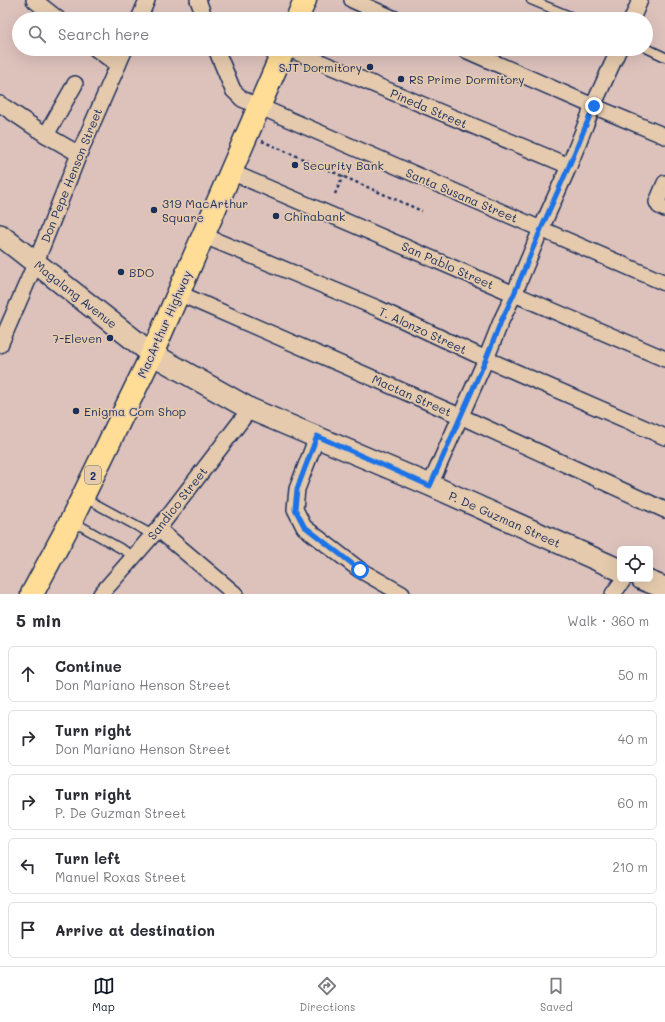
<!DOCTYPE html>
<meta charset="utf-8">
<style>
:root{--surface:#fff;--page:#f2f2f3;--text:#2b2b33;--muted:#7c7c81;--line:#e1e1e2;--accent:#111827}
body{margin:0;font-family:Mali,sans-serif;background:var(--page);color:var(--text)}
.controls{position:absolute;right:12px;bottom:12px;display:grid;overflow:hidden;border-radius:6px;box-shadow:0 4px 16px #0002}
.controls button{width:36px;height:36px;display:grid;place-items:center;padding:0;border:0;border-bottom:1px solid var(--line);background:var(--surface);color:var(--text);font:20px sans-serif}
.stop{position:absolute;width:12px;height:12px;margin:-9px;border:3px solid #1a73e8;border-radius:50%;background:#fff}
.stop.end{background:#1a73e8;border-color:#fff;box-shadow:0 1px 4px #0008}
.list{margin:0;padding:0;list-style:none}
h2{display:flex;justify-content:space-between;align-items:center;height:52px;margin:0;padding:0 16px;font-size:17px}
h2 small{font-size:13px;font-weight:400;color:var(--muted)}
.list li{display:grid;grid-template-columns:26px 1fr auto;gap:12px;align-items:center;box-sizing:border-box;height:56px;margin:0 8px 8px;padding:0 8px;border:1px solid var(--line);border-radius:6px}
.list b{display:block;font-size:15px;white-space:nowrap}
.list p{margin:0;font-size:13px;white-space:nowrap;color:var(--muted)}
.list em{font-size:13px;font-style:normal;color:var(--muted)}
.icon{flex:none;width:22px;height:22px;fill:none;stroke:currentColor;stroke-width:2;stroke-linecap:round;stroke-linejoin:round}
.map{position:relative;flex:none;width:665px;height:594px;overflow:hidden}
.search{position:absolute;background:var(--surface);box-shadow:0 4px 16px #0002;left:12px;right:12px;top:12px;height:44px;display:flex;align-items:center;gap:10px;box-sizing:border-box;padding:0 14px;border-radius:22px;color:var(--muted);font-size:15px}
.sheet{height:372px;background:var(--surface)}
nav{display:flex;justify-content:space-around;align-items:center;box-sizing:border-box;height:56px;border-top:1px solid var(--line);background:var(--surface);font-size:11px;color:var(--muted)}
nav a{display:grid;justify-items:center;gap:2px}
nav .on{color:var(--accent)}
.map>svg:first-child{display:block}
.lines{fill:none;stroke-linecap:round;stroke-linejoin:round}
.lane-casing{stroke:#1b2f5e;stroke-width:11}
.street-casing{stroke:#1b2f5e;stroke-width:18}
.secondary-casing{stroke:#1b2f5e;stroke-width:24}
.highway-casing{stroke:#1b2f5e;stroke-width:25}
.path{stroke:#1b2f5e;stroke-width:2.5;stroke-dasharray:3 3;stroke-linecap:butt}
.lane{stroke:#e5caad;stroke-width:8}
.street{stroke:#e5caad;stroke-width:15}
.secondary{stroke:#e5caad;stroke-width:21}
.highway{stroke:#ffdd96;stroke-width:22}
.route{stroke:#1a73e8;stroke-width:5}
.poi-dot{fill:#1b2f5e;stroke:#e5caad;stroke-width:1.5}
.labels{text-anchor:middle;dominant-baseline:central;stroke-width:3.5;stroke-linejoin:round;paint-order:stroke}
.shield{fill:#e5caad;stroke:#585e76;stroke-width:1}
.shield-label{font-size:11px;font-weight:bold;fill:#1b2f5e}
.poi-label{font-size:12px;fill:#1b2f5e;stroke:#e5caad;text-anchor:start}
.street-label{font-size:12px;fill:#1b2f5e;stroke:#e5caad}
</style>
<div class="map">
<svg width="665" height="594" viewBox="0 0 665 594">
<rect width="100%" height="100%" fill="#ddc2bc"/>
<filter id="ink" filterUnits="userSpaceOnUse"><feTurbulence type="fractalNoise" baseFrequency=".025" numOctaves="2"/><feDisplacementMap in="SourceGraphic" scale="8" xChannelSelector="R" yChannelSelector="G"/><feConvolveMatrix kernelMatrix="1 2 1 2 8 2 1 2 1" color-interpolation-filters="sRGB"/></filter>
<g filter="url(#ink)">
<g class="lines">
<defs>
<g id="lane">
<polyline points="531,0 577,19"/>
<polyline points="646,48 665,57"/>
<polyline points="83,497 153,535"/>
<polyline points="72,521 134,556"/>
</g>
<g id="street">
<polyline points="34,0 58,19"/>
<polyline points="198,0 205,19"/>
<polyline points="352,0 395,19"/>
<polyline points="139,19 147,0"/>
<polyline points="632,19 640,0"/>
<polyline points="96,49 118,65"/>
<polyline points="216,49 233,90 242,99 665,283"/>
<polyline points="289,49 569,166"/>
<polyline points="463,49 593,106 665,136"/>
<polyline points="0,104 46,135 79,154"/>
<polyline points="46,135 75,84"/>
<polyline points="231,172 665,359"/>
<polyline points="665,183 657,202 659,206 665,209"/>
<polyline points="202,235 377,308 486,359 665,437"/>
<polyline points="178,293 460,416 665,510"/>
<polyline points="0,345 36,262 79,154 125,49"/>
<polyline points="317,437 297,489 295,509 304,527 360,570 402,594"/>
<polyline points="430,485 486,359 502,319 514,294 541,229 569,166 593,106 619,49"/>
<polyline points="158,529 235,594"/>
<polyline points="101,594 158,529 250,409"/>
<polyline points="613,594 624,579"/>
</g>
<g id="secondary">
<polyline points="0,235 152,354 250,409 430,485 620,570"/>
<polyline points="642,579 665,588"/>
</g>
<g id="highway">
<polyline points="297,19 305,0"/>
<polyline points="32,594 71,521 152,354 284,49"/>
</g>
</defs>
<!-- lane casing -->
<use href="#lane" class="lane-casing"/>
<!-- street casing -->
<use href="#street" class="street-casing"/>
<!-- secondary casing -->
<use href="#secondary" class="secondary-casing"/>
<!-- highway casing -->
<use href="#highway" class="highway-casing"/>
<!-- path -->
<g class="path">
<polyline points="262,141 422,211"/>
<polyline points="335,194 343,176"/>
</g>
<!-- lane -->
<use href="#lane" class="lane"/>
<!-- street -->
<use href="#street" class="street"/>
<!-- secondary -->
<use href="#secondary" class="secondary"/>
<!-- highway -->
<use href="#highway" class="highway"/>
</g>
</g>
<g class="lines" filter="url(#ink)">
<!-- route -->
<polyline class="route" points="360,570 304,526 295,509 297,489 317,436 430,486 486,359 502,319 514,294 541,229 569,166 594,106"/>
</g>
<!-- markers -->
<g class="poi-dot">
<circle cx="370" cy="67" r="4"/>
<circle cx="401" cy="79" r="4"/>
<circle cx="295" cy="165" r="4"/>
<circle cx="154" cy="210" r="4"/>
<circle cx="276" cy="216" r="4"/>
<circle cx="121" cy="272" r="4"/>
<circle cx="110" cy="338" r="4"/>
<circle cx="76" cy="411" r="4"/>
</g>
<g class="labels">
<!-- shield labels -->
<rect class="shield" x="85" y="466" width="16" height="18" rx="3"/>
<g class="shield-label">
<text x="93" y="475">2</text>
</g>
<!-- poi labels -->
<g class="poi-label">
<text x="362" y="67" text-anchor="end">SJT Dormitory</text>
<text x="409" y="79">RS Prime Dormitory</text>
<text x="303" y="165">Security Bank</text>
<text x="162" y="203">319 MacArthur<tspan x="162" dy="14">Square</tspan></text>
<text x="284" y="216">Chinabank</text>
<text x="129" y="272">BDO</text>
<text x="102" y="338" text-anchor="end">7-Eleven</text>
<text x="84" y="411">Enigma Com Shop</text>
</g>
<!-- street labels -->
<g class="street-label">
<text transform="translate(429 108) rotate(23)">Pineda Street</text>
<text transform="translate(71 175) rotate(-68)">Don Pepe Henson Street</text>
<text transform="translate(462 195) rotate(23)">Santa Susana Street</text>
<text transform="translate(448 265) rotate(24)">San Pablo Street</text>
<text transform="translate(76 294) rotate(38)">Magalang Avenue</text>
<text transform="translate(164 324) rotate(-66)">MacArthur Highway</text>
<text transform="translate(423 330) rotate(25)">T. Alonzo Street</text>
<text transform="translate(412 395) rotate(24)">Mactan Street</text>
<text transform="translate(177 503) rotate(-52)">Sandico Street</text>
<text transform="translate(505 519) rotate(24)">P. De Guzman Street</text>
</g>
</g>
</svg>
<div class="controls">
<button><svg class="icon" aria-label="locate" viewBox="0 0 24 24"><circle cx="12" cy="12" r="6"/><path d="M12 2v4M12 18v4M2 12h4M18 12h4"/></svg></button>
</div>
<div class="stop" style="left:360px;top:570px"></div>
<div class="stop end" style="left:594px;top:106px"></div>
<div class="search"><svg class="icon" aria-label="search" viewBox="0 0 24 24"><circle cx="10" cy="10" r="6"/><path d="M15 15l6 6"/></svg>Search here</div>
</div>
<section class="sheet">
<h2>5 min<small>Walk · 360 m</small></h2>
<ul class="list">
<li><svg class="icon" aria-label="ahead" viewBox="0 0 24 24"><path d="M12 20V5M6 11l6-6 6 6"/></svg><div><b>Continue</b><p>Don Mariano Henson Street</p></div><em>50 m</em></li>
<li><svg class="icon" aria-label="right" viewBox="0 0 24 24"><path d="M7 20v-9h11M14 6l5 5-5 5"/></svg><div><b>Turn right</b><p>Don Mariano Henson Street</p></div><em>40 m</em></li>
<li><svg class="icon" aria-label="right" viewBox="0 0 24 24"><path d="M7 20v-9h11M14 6l5 5-5 5"/></svg><div><b>Turn right</b><p>P. De Guzman Street</p></div><em>60 m</em></li>
<li><svg class="icon" aria-label="left" viewBox="0 0 24 24"><path d="M17 20v-9H6M10 6l-5 5 5 5"/></svg><div><b>Turn left</b><p>Manuel Roxas Street</p></div><em>210 m</em></li>
<li><svg class="icon" aria-label="arrive" viewBox="0 0 24 24"><path d="M6 21V4h12l-3 4 3 4H6"/></svg><div><b>Arrive at destination</b></div></li>
</ul>
</section>
<nav>
<a class="on"><svg class="icon" aria-label="map" viewBox="0 0 24 24"><path d="M3 6l6-2 6 2 6-2v14l-6 2-6-2-6 2zM9 4v14M15 6v14"/></svg>Map</a>
<a><svg class="icon" aria-label="directions" viewBox="0 0 24 24"><path d="M12 3l9 9-9 9-9-9zM9 14v-3h6M13 9l2 2-2 2"/></svg>Directions</a>
<a><svg class="icon" aria-label="saved" viewBox="0 0 24 24"><path d="M7 4h10v16l-5-4-5 4z"/></svg>Saved</a>
</nav>
